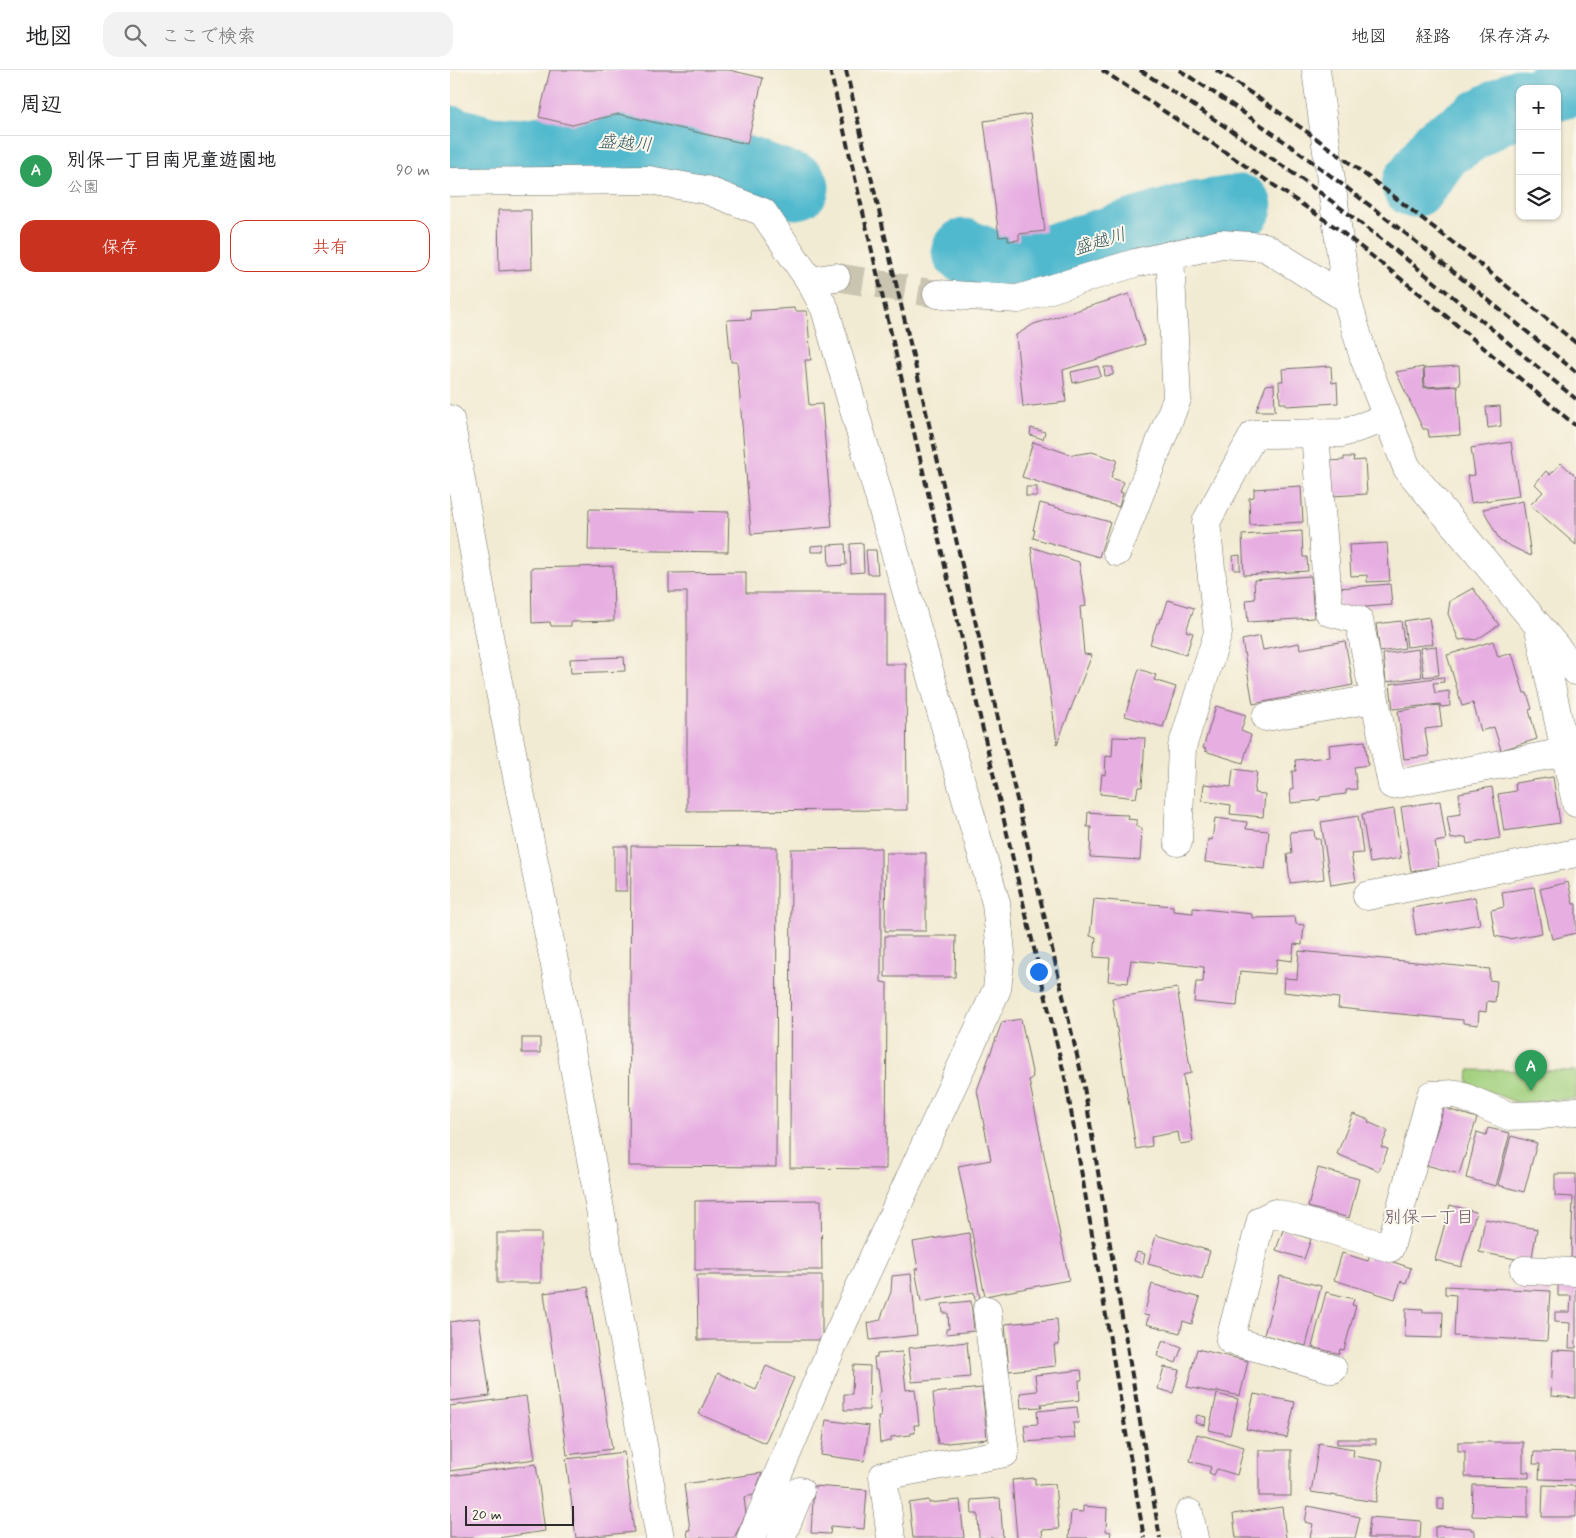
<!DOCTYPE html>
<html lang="ja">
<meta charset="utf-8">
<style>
:root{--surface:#fff;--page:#f2f2f2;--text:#202124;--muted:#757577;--line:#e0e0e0;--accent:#c8321e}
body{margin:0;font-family:Mynerve,"Klee One",sans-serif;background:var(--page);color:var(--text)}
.controls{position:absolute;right:15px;top:15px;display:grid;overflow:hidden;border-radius:10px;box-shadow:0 1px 4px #0004}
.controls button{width:45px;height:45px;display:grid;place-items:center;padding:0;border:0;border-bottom:1px solid var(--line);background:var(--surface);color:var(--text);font:25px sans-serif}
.scale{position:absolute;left:15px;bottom:12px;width:109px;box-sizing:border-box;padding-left:5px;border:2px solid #2b2b2b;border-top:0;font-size:14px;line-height:18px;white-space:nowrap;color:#2b2b2b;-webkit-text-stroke:4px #fbf7ec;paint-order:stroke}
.you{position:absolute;left:588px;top:901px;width:18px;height:18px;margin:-12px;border:4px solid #fff;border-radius:50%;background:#1a73e8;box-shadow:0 0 0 8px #1a73e833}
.badge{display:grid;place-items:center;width:32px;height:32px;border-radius:50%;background:var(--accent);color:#fff;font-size:16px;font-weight:700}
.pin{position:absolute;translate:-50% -41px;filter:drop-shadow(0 1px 2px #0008)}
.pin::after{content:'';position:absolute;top:26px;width:18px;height:15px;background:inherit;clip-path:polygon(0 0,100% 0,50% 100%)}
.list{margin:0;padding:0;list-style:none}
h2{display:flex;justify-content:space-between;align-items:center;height:65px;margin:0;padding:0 20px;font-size:21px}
h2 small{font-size:16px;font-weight:400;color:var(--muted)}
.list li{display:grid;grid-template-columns:32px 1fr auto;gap:15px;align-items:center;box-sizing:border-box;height:70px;padding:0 20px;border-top:1px solid var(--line)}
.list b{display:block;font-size:19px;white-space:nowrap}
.list p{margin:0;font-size:16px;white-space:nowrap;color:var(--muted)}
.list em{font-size:16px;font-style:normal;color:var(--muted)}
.actions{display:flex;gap:10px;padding:15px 20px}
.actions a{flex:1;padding:11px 0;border:1px solid var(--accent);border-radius:15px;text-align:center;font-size:18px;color:var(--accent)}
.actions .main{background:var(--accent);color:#fff}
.icon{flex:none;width:28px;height:28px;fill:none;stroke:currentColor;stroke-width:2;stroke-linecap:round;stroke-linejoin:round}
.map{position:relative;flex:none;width:1126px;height:1468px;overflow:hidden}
header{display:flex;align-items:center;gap:30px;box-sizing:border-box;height:70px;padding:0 25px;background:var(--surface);border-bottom:1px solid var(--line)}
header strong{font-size:24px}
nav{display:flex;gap:28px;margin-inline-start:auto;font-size:18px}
.search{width:350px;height:45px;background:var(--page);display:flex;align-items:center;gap:12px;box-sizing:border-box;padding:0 18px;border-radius:15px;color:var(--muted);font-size:19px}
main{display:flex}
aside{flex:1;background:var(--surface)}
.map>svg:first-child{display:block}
.green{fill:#a2d07e;stroke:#667e54}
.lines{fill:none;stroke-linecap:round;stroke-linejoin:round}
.river{stroke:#51b9ce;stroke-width:65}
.building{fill:#e7aee2}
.minor-tunnel{stroke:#cac5b1;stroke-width:28;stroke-dasharray:28 14;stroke-linecap:butt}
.minor-casing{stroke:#716e66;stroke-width:29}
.minor{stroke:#fff;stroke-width:28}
.rail{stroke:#2b2b2b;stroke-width:4;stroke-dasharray:8 4;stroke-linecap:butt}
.labels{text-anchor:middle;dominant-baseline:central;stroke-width:4;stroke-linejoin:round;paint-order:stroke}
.water-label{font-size:18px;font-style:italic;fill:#385d64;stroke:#fbf7ec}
.neighbourhood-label{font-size:18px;fill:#6d596b;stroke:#fbf7ec}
</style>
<header>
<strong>地図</strong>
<div class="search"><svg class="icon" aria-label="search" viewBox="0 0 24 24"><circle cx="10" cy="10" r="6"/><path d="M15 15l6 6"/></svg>ここで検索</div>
<nav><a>地図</a><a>経路</a><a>保存済み</a></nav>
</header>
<main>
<aside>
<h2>周辺<small></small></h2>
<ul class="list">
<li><span class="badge" style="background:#2e9e5b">A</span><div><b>別保一丁目南児童遊園地</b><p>公園</p></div><em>90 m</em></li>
</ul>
<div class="actions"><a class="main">保存</a><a>共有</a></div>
</aside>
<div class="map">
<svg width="1126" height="1468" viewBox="0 0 1126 1468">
<rect width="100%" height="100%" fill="#fbf7ec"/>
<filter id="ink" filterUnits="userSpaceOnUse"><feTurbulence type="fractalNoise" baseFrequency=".02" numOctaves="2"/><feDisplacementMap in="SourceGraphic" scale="10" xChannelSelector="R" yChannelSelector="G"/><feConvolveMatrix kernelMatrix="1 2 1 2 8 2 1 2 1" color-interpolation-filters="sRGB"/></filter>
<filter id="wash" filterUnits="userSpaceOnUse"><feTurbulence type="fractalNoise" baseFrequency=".0096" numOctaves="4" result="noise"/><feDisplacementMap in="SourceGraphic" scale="20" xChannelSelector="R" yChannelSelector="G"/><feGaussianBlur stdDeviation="1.12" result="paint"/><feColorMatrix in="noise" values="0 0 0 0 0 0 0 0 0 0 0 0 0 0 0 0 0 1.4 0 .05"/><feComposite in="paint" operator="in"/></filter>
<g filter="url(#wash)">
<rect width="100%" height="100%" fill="#f2ebd3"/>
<!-- green -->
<polygon class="green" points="1019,1000 1126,1001 1126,1028 1068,1033 1018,1013"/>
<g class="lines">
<!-- river -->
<g class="river">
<polyline points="1105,19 1126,13"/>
<polyline points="0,68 39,79 72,81 149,70 219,78 279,93 347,117"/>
<polyline points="964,115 991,78 1032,51 1070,31"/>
<polyline points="514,181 553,197 566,197 738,145 790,137"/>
</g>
</g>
<g id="blocks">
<!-- building -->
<g class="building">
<polygon points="100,0 279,0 313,8 297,74 169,44 122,55 89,47"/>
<polygon points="580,44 595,161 569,164 569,170 558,171 558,166 549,167 534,51"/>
<polygon points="48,140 81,140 82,199 49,201"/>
<polygon points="679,224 695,274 613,300 616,332 573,337 566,265 584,254"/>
<polygon points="344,238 345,241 357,241 361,290 355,290 359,335 372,334 382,457 301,464 287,292 281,292 277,250 301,249 300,241"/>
<polygon points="648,296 651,306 623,313 621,302"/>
<polygon points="881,296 882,313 887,312 888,333 836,336 836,333 830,333 829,311 833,311 832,299"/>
<polygon points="1009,296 1010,315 975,317 974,298"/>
<polygon points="654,297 663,297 663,305 655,306"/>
<polygon points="973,297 974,318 1007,316 1010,365 979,367 978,359 973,359 946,302"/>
<polygon points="824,314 825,341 806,341 816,315"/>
<polygon points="1050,336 1051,356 1038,358 1036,337"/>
<polygon points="581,358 595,362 593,369 580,365"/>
<polygon points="583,372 622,385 642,382 667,390 661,408 674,412 670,422 673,423 669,437 572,407"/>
<polygon points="1061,372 1069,426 1021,433 1017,406 1025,405 1021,378"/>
<polygon points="894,387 904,387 903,391 915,390 917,424 882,426 880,391 894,390"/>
<polygon points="1111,393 1126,406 1126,475 1080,435 1093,422 1085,414 1096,401 1100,405"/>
<polygon points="851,416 853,452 800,455 799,428 804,427 804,419"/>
<rect x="576" y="417" width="11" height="9"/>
<polygon points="1073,431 1081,486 1050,471 1033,439"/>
<polygon points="590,433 660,452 649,487 583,468 585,460 583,460"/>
<polygon points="139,439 279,442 278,482 138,480"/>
<polygon points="852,461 853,487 857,487 858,501 794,505 792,465"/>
<polygon points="413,473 414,502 401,503 400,474"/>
<polygon points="937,473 940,511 917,512 917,505 901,506 899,475"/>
<polygon points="395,474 396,495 379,496 378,475"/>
<polygon points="374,475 374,482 361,482 361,476"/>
<polygon points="581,477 629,492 636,536 630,537 634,584 642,585 607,674"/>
<polygon points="416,480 426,480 428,504 418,504"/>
<polygon points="790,485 790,500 784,500 783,486"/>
<polygon points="163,496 164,551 121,552 121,556 101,556 100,552 82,553 81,498"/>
<polygon points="296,502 296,523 435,523 435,594 456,594 457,740 237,741 237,522 219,522 219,503"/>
<polygon points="861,506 864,548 798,552 796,530 805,529 804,510"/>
<polygon points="940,514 942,535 889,539 888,518"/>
<polygon points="1023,518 1049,555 1026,570 1020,569 1009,570 998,544 1000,531"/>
<polygon points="718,530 744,538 736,561 743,563 736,585 700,574 707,553 709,553 710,548 712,549"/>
<polygon points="979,547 983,574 957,577 954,551"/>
<polygon points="951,551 955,578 930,582 926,554"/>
<polygon points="810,566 813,580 849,573 850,579 895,571 903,615 803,634 792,570"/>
<polygon points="1043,571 1048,587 1062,583 1074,623 1077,623 1082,639 1079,640 1087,669 1051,680 1044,657 1031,661 1023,633 1012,636 997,585"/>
<polygon points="986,576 989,605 974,607 970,578"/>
<polygon points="968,579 972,607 936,612 933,584"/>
<polygon points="174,587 175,601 121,603 120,589"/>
<polygon points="689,599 706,605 704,610 726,617 713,657 675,646"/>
<polygon points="993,607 994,612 983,613 985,623 999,621 1000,636 991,637 990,634 943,639 940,614"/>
<polygon points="989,635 992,657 975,659 979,686 954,689 948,641"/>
<polygon points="766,636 796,645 791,661 801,665 793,693 755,681 756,679 753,678"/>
<polygon points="663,667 695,668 692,717 688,717 686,728 650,724 652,704 655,705 656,686 662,687"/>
<polygon points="915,671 918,695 904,697 907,719 896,720 896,724 870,727 870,730 841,733 840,720 843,719 842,701 846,701 845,690 880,687 879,675"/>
<polygon points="783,699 807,702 804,723 815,724 813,747 780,744 781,735 752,731 754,714 781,717"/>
<polygon points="1103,707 1110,753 1054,761 1048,724 1066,721 1065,713"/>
<polygon points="1042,717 1050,768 1017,774 1016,767 1001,769 997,746 1011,744 1009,723"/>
<polygon points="990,731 996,770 985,772 989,797 961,801 951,737"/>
<polygon points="944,739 951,788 920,793 912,744"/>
<polygon points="638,742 650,743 650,744 678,745 677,749 687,750 687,757 692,758 690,790 640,787 641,757 637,757"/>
<polygon points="908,746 913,783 901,784 906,811 881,815 871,752"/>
<polygon points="765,748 797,752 796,759 819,761 815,799 755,792 758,769 762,770"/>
<polygon points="864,760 865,769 870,769 874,809 840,813 837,784 842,784 840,762"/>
<rect x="164" y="776" width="13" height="45"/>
<polygon points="181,776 327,777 326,1097 179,1096"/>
<polygon points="431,778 431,912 437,913 436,1099 340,1098 341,779"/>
<polygon points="436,783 476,783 476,861 435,861"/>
<polygon points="1118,812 1123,834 1126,834 1126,863 1102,869 1090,819"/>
<polygon points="1084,817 1092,863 1059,869 1045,866 1041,840 1054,837 1052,822"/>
<polygon points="1025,827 1030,854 966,865 962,838"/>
<polygon points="644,829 723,836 723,841 743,843 743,838 802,844 802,848 845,847 846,854 854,855 852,875 844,874 842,891 827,889 825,904 790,901 787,936 744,932 746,912 753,912 754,897 681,890 678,913 658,911 660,888 644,887 646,867 640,866"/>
<polygon points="435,866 506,866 505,907 435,907"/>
<polygon points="849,881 1040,899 1039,910 1047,911 1045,932 1037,931 1036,942 1029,941 1028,955 1013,953 1013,950 888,938 889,928 833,922 834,908 847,909"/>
<polygon points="727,918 741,1003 733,1005 743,1072 730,1074 728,1062 701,1067 702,1076 686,1079 662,928"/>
<polygon points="571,949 583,1007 579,1010 619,1210 535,1226 508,1096 541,1090 527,1020 552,952"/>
<rect x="72" y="968" width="18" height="15"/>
<polygon points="994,1038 1027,1048 1009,1104 976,1095"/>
<polygon points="903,1044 919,1050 918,1052 938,1061 931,1077 938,1079 929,1101 887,1084"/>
<polygon points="1038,1058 1060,1063 1046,1116 1016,1108 1027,1062 1036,1065"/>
<polygon points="1061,1066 1087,1073 1074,1122 1048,1115"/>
<polygon points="868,1098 909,1109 899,1148 858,1137"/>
<polygon points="1105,1104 1126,1104 1126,1190 1121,1190 1123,1127 1105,1126"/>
<polygon points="371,1130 372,1200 245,1200 245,1131"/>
<polygon points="1000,1135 1026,1142 1011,1197 985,1190"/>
<polygon points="1035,1149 1087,1159 1081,1192 1029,1182"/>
<polygon points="833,1160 861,1169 854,1189 826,1180"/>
<rect x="47" y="1163" width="44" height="50"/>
<polygon points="519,1163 530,1229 525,1230 524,1222 471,1232 465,1199 468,1199 463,1172"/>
<polygon points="706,1165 760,1181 752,1209 698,1194"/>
<polygon points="687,1182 695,1184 693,1194 684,1191"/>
<polygon points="892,1183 918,1191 920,1184 961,1198 956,1213 951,1211 945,1229 884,1210"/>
<polygon points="461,1204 467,1265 420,1270 418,1253 430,1250 441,1222 442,1206"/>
<polygon points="247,1205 372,1205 372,1270 248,1270"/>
<polygon points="830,1206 871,1216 856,1276 814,1265"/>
<polygon points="1108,1212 1126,1213 1126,1278 1119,1278 1120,1253 1105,1252 1105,1242 1120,1242 1121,1226 1108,1226"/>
<polygon points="702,1214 750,1228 742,1254 733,1251 730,1263 696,1254 699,1246 694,1245"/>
<polygon points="995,1216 1100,1221 1097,1271 1004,1266 1006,1225 995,1224"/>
<polygon points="138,1217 162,1379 117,1385 94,1223"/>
<polygon points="876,1222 904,1229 902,1235 906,1236 894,1280 890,1279 889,1284 862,1277"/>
<polygon points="521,1231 524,1261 496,1264 496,1259 499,1259 498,1243 493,1243 492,1234"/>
<polygon points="956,1238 973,1239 973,1242 993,1242 992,1268 955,1267"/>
<polygon points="29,1248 40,1326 0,1331 0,1252"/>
<polygon points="607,1249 609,1275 604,1275 606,1296 559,1301 555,1254"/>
<polygon points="713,1270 732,1277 726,1293 707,1286"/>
<polygon points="517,1272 520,1307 462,1312 458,1278"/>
<polygon points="747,1279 798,1291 790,1326 767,1321 766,1323 737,1317"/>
<polygon points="1103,1280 1126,1281 1126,1328 1101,1326"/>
<polygon points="452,1282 456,1320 465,1319 469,1355 464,1355 465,1363 461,1363 461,1365 441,1367 441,1371 430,1373 428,1347 431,1347 429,1323 431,1322 428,1299 425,1299 424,1287 427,1287 427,1284"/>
<polygon points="403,1295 420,1296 419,1340 394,1340 394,1324 402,1324"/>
<polygon points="316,1296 344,1308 315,1373 249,1344 268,1303 306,1320"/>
<polygon points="714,1297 729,1300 723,1323 708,1319"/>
<polygon points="631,1300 632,1310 629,1310 630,1330 591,1334 592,1337 571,1338 570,1323 587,1321 585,1305"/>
<polygon points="532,1318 537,1369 488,1374 483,1323"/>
<polygon points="767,1324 788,1329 780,1365 759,1360"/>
<polygon points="804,1324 845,1332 837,1368 796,1359"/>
<polygon points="76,1326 85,1389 0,1401 0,1336"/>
<polygon points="627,1337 629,1353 623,1353 625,1368 576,1372 574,1355 588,1354 587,1341"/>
<polygon points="747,1345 756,1347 755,1355 745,1353"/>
<polygon points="376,1350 419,1356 414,1391 371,1385"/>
<polygon points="747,1364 794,1377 787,1405 767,1399 764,1405 759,1403 761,1397 740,1391"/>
<rect x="887" y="1369" width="39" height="5"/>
<polygon points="1008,1372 1073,1372 1073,1402 1079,1402 1079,1408 1015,1407 1015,1381 1008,1381"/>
<polygon points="869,1373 904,1379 903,1386 933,1391 926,1432 861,1422"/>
<rect x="809" y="1380" width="32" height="46"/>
<polygon points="174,1382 184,1462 126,1468 116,1389"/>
<polygon points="1084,1382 1126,1383 1126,1410 1089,1409 1090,1394 1083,1394"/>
<polygon points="86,1394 95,1461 48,1468 0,1468 0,1406"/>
<polygon points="312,1403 304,1425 294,1427 296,1444 284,1468 238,1468 237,1460 240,1460 234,1414"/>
<polygon points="585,1408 585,1414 589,1414 589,1415 605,1414 609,1459 592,1460 593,1468 567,1468 562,1410"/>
<polygon points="1023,1415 1078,1416 1078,1448 1022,1446"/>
<polygon points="1093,1415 1126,1416 1126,1447 1092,1447"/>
<polygon points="364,1416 417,1420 414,1459 381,1456 380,1464 361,1463"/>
<polygon points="550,1428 553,1468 529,1468 528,1444 522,1444 521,1430"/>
<polygon points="988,1428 994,1428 994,1440 988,1439"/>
<polygon points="479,1430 479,1433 510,1430 514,1468 463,1468 459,1433"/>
<polygon points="633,1436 657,1438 656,1461 661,1462 660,1468 619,1468 621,1441 633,1442"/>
<polygon points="858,1436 910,1447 905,1468 860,1468 863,1454 855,1452"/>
<polygon points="832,1437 836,1468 786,1468 783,1444"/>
<polygon points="920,1447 971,1451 970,1468 918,1468"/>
<polygon points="988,1456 1021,1458 1021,1460 1024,1460 1024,1468 985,1468 985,1457 988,1457"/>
</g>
</g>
</g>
<g filter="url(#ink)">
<use href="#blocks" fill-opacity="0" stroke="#716e66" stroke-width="1"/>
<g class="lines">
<!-- minor-tunnel -->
<polyline class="minor-tunnel" points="386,207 487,224"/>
<defs>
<g id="minor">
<polyline points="866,0 897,229 914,288 957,398 1126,601"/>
<polyline points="0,112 199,110 256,120 313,142 360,211 386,207"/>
<polyline points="487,224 568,229 685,193 771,174 815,177 897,229"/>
<polyline points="0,349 41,577 113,936 210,1468"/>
<polyline points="865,363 879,542 909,550 942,715 1115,682"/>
<polyline points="667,482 727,329 720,185"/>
<polyline points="1089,559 1126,733"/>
<polyline points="816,647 924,629"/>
<polyline points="728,772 732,677 768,563 756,452 804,364 892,363 937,348"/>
<polyline points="917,826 1126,783"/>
<polyline points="1074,1200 1126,1202"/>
<polyline points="883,1299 780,1270 811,1150 825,1143 940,1178 981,1025 1007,1024 1059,1046 1092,1045 1126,1041"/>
<polyline points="739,1443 744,1468"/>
<polyline points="301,1468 382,1277 547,919 551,883 546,833 375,239 360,211"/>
<polyline points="331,1468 350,1421"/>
<polyline points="441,1468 433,1406 555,1383 537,1240"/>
</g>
</defs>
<!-- minor casing -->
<use href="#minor" class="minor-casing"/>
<!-- minor -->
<use href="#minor" class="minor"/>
<!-- rail -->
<g class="rail">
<polyline points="380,0 572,828 616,1012 694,1468"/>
<polyline points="396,0 633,1011 670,1235 710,1468"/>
<polyline points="652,0 756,69 888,159 970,224 1126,356"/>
<path d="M690 0C755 43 821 86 884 133 967 195 1046 263 1126 329"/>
<path d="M729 0C869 89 998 197 1126 302"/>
<path d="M766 0C893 82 1010 177 1126 273"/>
</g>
</g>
</g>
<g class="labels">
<!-- water labels -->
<g class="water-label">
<text transform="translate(175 74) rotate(4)">盛越川</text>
<text transform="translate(650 172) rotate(-17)">盛越川</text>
</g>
<!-- neighbourhood labels -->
<g class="neighbourhood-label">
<text x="979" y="1148">別保一丁目</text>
</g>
</g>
</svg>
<div class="controls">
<button>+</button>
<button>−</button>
<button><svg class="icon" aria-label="layers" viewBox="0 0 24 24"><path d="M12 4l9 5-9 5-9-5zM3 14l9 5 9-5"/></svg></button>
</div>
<div class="scale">20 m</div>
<div class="you"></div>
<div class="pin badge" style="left:1081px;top:1021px;background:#2e9e5b">A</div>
</div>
</main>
